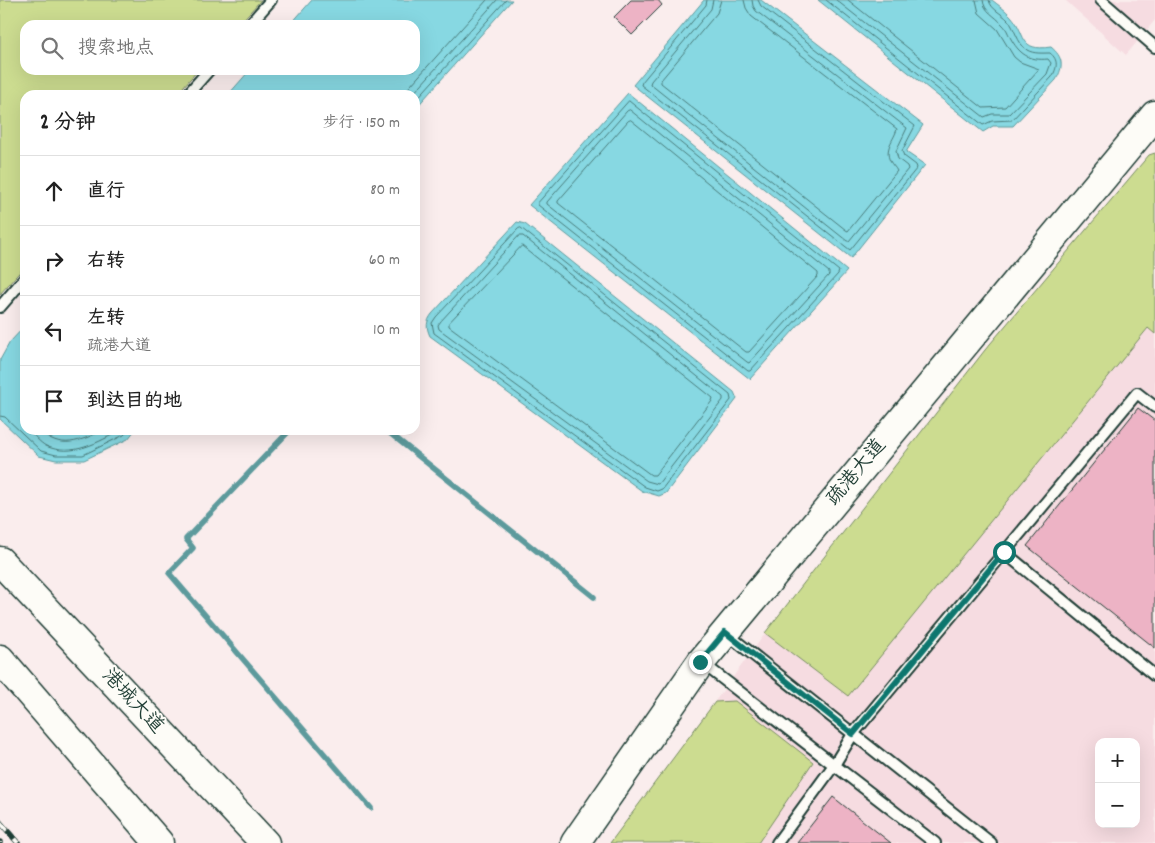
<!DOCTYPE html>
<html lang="zh">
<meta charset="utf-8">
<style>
:root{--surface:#fff;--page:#f2f2f2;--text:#222;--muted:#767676;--line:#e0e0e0}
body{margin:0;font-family:Dekko,"LXGW WenKai TC",sans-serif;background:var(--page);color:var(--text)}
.controls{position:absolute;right:15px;bottom:15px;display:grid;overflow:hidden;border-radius:10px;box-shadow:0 5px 20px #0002}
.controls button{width:45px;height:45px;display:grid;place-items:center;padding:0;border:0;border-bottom:1px solid var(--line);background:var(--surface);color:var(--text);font:25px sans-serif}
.stop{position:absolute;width:15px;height:15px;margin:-11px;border:4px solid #0f766e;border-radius:50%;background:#fff}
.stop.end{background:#0f766e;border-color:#fff;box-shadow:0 1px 5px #0008}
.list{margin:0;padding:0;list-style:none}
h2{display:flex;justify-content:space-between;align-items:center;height:65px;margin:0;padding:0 20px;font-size:21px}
h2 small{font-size:16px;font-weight:400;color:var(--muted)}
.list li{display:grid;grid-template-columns:32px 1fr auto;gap:15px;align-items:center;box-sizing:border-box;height:70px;padding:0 20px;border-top:1px solid var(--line)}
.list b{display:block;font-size:19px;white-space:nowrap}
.list p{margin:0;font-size:16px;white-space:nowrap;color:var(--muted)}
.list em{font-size:16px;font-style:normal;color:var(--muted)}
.icon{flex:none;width:28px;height:28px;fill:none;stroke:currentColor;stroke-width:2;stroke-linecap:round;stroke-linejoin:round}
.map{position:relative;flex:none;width:1155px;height:843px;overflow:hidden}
.search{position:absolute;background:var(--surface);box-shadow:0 5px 20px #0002;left:20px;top:20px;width:400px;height:55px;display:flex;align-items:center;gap:12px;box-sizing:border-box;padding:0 18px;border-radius:15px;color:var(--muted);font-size:19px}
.panel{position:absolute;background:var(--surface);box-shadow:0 5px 20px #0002;left:20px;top:90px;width:400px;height:345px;border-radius:15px}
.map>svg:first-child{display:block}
.built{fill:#f6dce1;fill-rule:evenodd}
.green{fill:#ccdc90;stroke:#768c62}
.water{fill:#87d8e2;stroke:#5d9a9c}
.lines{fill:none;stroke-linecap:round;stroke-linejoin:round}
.shore{stroke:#497b7a;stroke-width:1}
.stream{stroke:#5d9a9c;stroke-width:5.5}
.building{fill:#edb3c5;stroke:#1f3d34}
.lane-casing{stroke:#1f3d34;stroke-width:14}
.secondary-casing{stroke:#1f3d34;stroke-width:31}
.lane{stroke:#fdfcf7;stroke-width:10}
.secondary{stroke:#fdfcf7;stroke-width:28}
.rail-casing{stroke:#1f3d34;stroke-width:5.5}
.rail{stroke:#fdfcf7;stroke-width:4;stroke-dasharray:11;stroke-linecap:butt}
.route{stroke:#0f766e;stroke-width:6}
.labels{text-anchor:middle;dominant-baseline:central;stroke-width:4;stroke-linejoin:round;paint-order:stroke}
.street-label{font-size:20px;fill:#1f3d34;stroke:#fdfcf7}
</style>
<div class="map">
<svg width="1155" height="843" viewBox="0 0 1155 843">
<rect width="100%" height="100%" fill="#faeded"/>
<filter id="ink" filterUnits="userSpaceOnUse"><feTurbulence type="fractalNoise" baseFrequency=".02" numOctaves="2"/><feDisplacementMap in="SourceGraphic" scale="10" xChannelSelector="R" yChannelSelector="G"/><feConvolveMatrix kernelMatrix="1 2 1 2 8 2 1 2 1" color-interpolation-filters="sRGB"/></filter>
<g filter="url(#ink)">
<!-- built -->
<g class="built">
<polygon points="1065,0 1155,0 1155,20 1126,55"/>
<path d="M1155 153V843H610L773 623 985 350 1149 155ZM1099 742H1136V824H1099Z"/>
</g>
<!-- green -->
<g class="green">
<polygon points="0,0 261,0 238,25 25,25 25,70 198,70 176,95 25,95 25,266 0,294"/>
<polygon points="1155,153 1155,334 1148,328 848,696 765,633 985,350 1149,155"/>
<polygon points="735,701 813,762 758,843 610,843 715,702"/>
</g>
<!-- water -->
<g class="water">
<polygon points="312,0 512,0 415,109 415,95 228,95 250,70 415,70 415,25 290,25"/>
<polygon points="704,0 761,0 923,125 906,152 925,165 851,258 633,85"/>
<path d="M818 0H992C998 5 1006 10 1011 16 1027 34 1018 52 1051 47 1063 57 1064 66 1056 80L1013 126H993L983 132Z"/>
<polygon points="628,93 847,271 750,379 529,205"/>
<path d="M517 222 525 224 734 392 737 399 666 493 659 496 642 491 430 336C426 327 426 322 432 314Z"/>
<polygon points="25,326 25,430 135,430 128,439 84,460 56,460 39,456 0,419 0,360 10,342"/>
</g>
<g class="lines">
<!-- shore -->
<g class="shore">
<polyline points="707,0 706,5 642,82 641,85 850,250 917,168 916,165 904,156 902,151 915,126 761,6 758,0"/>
<polyline points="713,0 711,9 651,81 650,84 847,241 849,241 908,169 907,166 898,159 896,151 907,128 756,11 753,6 752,0"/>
<path d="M721 0 717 13 661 80V83L846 230 848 231 897 171C895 167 892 165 890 161 884 148 894 140 897 129L751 16 746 8 744 0"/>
<path d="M826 0 983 125 992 121 1012 120 1052 77C1057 68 1059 60 1050 53 1042 53 1034 54 1027 50 1017 43 1015 28 1008 20 1002 13 991 10 989 0"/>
<path d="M836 0 984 117 992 114H1009L1047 74 1051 63 1048 59C1029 61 1019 54 1010 37 1008 33 1006 27 1002 24 995 15 984 12 983 0"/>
<polyline points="848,0 983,108 1005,107 1039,69 1020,62 1014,57 997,29 979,13 976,0"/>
<polyline points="402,95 487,0"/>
<polyline points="412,95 497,0"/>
<polyline points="415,101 506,0"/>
<polygon points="629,101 839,271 838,274 750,371 748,371 538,205 538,203"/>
<polygon points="630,110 829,272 829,275 749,363 747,362 547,204 547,202 627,111"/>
<polygon points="631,120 818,273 818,276 749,352 746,352 558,203 558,201 628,121"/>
<polygon points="521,228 730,395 731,400 662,489 657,491 645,487 434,333 432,323 436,317 518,229"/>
<polygon points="519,236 523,236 723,397 723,400 658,484 647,481 439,329 438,325 441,321"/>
<polygon points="522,246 713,398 712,401 655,475 651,475 449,326 449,323"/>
<polyline points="0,416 5,417 41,451 56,455 83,455 124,435 129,430"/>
<path d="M28 430C34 435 40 443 46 446 72 458 99 442 121 430"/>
<path d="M39 430C61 451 80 441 104 430"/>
</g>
<!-- stream -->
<g class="stream">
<polyline points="290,430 186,539 193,548 169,573 371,808"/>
<polyline points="386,430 594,597"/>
</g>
</g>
<!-- building -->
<g class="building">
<polygon points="631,0 658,0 662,5 632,35 614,17"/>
<polygon points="1138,408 1155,421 1155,648 1027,546"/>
<polygon points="833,797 891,843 797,843"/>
</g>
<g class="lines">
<defs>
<g id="lane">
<polyline points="1101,0 1155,47"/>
<polyline points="249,25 271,0"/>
<polyline points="187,95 209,70"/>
<polyline points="0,307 25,278"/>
<polyline points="1004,552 1155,676"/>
<polyline points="727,634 991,843"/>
<polyline points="701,662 935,843"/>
<polyline points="777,843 834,765 853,734 1137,393 1155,407"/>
</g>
<g id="secondary">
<polyline points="0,561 265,843"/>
<polyline points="0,659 159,843"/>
<polyline points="575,843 701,662 1155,115"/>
</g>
</defs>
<!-- lane casing -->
<use href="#lane" class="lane-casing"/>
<!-- secondary casing -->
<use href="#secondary" class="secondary-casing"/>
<!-- lane -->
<use href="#lane" class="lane"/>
<!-- secondary -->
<use href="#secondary" class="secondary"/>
<defs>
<g id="rail">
<polyline points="0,822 18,843"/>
<polyline points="0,842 0,843"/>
</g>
</defs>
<!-- rail casing -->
<use href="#rail" class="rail-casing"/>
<!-- rail -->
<use href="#rail" class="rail"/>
</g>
</g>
<g class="lines" filter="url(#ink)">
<!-- route -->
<polyline class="route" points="700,662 725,632 853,734 1004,552"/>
</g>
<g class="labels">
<!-- street labels -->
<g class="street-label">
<text transform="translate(857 473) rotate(-50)">疏港大道</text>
<text transform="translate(132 702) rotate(47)">港城大道</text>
</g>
</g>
</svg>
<div class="controls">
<button>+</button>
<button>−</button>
</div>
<div class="stop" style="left:1004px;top:552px"></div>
<div class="stop end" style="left:700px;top:662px"></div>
<div class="search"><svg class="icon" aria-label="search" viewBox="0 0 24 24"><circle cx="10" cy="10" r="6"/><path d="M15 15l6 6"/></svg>搜索地点</div>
<section class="panel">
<h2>2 分钟<small>步行 · 150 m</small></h2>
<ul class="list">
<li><svg class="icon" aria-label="ahead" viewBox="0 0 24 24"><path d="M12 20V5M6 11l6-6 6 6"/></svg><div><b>直行</b></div><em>80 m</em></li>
<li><svg class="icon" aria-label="right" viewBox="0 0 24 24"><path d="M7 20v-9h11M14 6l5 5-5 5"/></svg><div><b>右转</b></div><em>60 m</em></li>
<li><svg class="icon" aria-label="left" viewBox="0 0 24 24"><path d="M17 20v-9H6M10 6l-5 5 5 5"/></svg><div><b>左转</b><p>疏港大道</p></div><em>10 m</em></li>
<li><svg class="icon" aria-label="arrive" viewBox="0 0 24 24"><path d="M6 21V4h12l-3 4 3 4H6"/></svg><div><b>到达目的地</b></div></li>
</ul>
</section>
</div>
